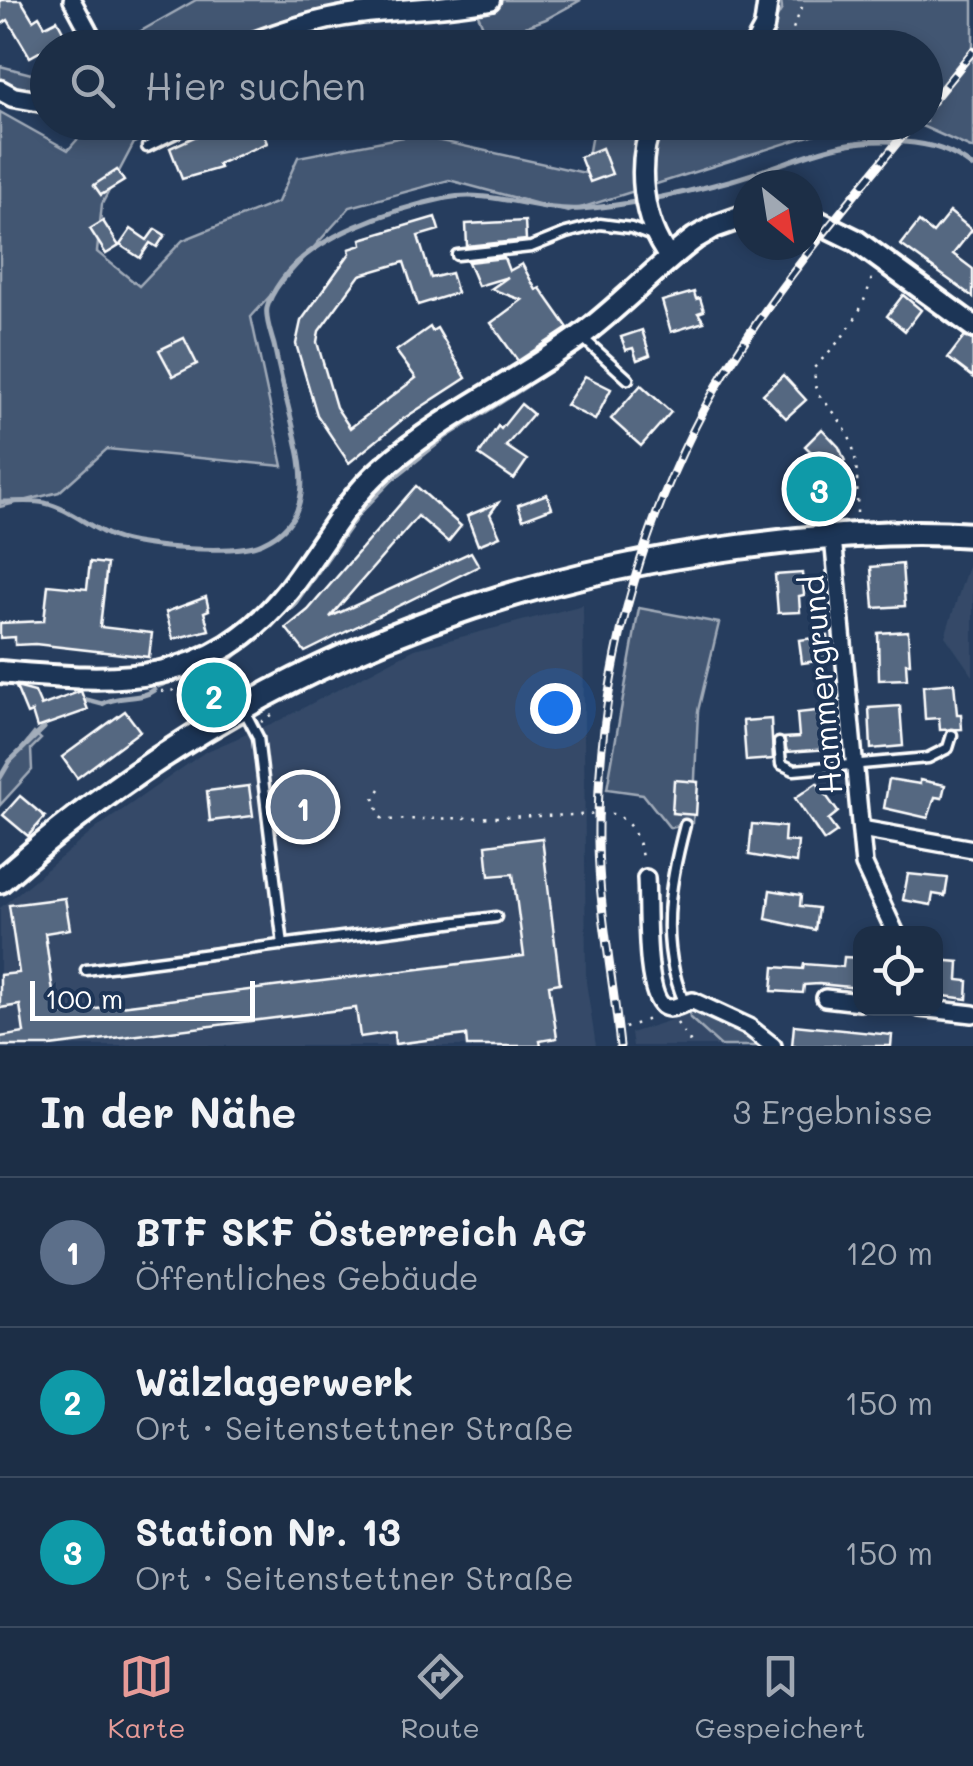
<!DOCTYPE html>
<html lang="de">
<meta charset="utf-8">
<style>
:root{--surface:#1c2e46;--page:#25364d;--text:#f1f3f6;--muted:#a0a8b3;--line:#3a4a5f;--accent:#e69b98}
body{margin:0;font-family:Mali,sans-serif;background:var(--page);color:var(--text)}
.controls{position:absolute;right:30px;bottom:30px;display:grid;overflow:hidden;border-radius:20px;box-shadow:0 5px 15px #0003}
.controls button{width:90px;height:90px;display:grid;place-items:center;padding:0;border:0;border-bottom:2px solid var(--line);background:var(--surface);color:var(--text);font:50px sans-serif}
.compass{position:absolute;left:733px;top:170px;width:90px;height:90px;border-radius:50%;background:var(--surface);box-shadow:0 5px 15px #0003;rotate:150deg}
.scale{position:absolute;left:30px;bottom:25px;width:225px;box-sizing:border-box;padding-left:10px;border:5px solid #fff;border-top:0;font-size:28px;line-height:35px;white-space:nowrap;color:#fff;-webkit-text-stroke:8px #1d3557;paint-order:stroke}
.you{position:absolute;left:555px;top:708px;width:35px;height:35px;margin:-25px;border:8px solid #fff;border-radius:50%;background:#1a73e8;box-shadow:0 0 0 15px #1a73e833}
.badge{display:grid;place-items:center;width:65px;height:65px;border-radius:50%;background:var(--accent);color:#fff;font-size:32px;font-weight:700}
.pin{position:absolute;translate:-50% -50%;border:5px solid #fff;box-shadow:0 2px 10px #0006}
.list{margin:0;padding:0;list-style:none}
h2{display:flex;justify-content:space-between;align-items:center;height:130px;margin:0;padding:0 40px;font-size:42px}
h2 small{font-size:32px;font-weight:400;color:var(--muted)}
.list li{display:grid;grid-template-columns:65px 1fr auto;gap:30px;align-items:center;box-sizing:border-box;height:150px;padding:0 40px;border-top:2px solid var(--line)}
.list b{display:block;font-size:38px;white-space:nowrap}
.list p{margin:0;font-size:32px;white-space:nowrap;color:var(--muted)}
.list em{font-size:32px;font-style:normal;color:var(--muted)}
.icon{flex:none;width:55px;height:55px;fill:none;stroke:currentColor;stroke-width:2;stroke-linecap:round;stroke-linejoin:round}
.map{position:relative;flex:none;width:973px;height:1046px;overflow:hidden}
.search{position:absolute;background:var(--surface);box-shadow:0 5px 15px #0003;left:30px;right:30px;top:30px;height:110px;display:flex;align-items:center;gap:25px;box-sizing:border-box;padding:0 35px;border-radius:55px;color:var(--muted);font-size:38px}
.sheet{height:580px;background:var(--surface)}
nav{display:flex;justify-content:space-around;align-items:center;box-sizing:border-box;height:140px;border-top:2px solid var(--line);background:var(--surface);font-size:28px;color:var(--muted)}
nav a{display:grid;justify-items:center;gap:5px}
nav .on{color:var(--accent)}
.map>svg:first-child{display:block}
.built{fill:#344a68}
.green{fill:#425672;stroke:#a0aab8;stroke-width:2.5}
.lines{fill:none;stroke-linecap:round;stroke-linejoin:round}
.stream{stroke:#a4aebb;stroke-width:5}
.building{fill:#556781;stroke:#fff;stroke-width:2.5}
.service-casing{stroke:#fff;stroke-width:15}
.minor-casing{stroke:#fff;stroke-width:22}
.tertiary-casing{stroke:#fff;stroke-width:25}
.secondary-casing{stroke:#fff;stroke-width:28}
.primary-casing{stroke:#fff;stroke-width:30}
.path{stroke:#fff;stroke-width:2.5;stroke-dasharray:2.5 8;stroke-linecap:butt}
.service{stroke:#1d3557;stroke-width:8}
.minor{stroke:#1d3557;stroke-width:15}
.tertiary{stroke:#1d3557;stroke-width:18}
.secondary{stroke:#1d3557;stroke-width:20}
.primary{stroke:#1d3557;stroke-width:22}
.rail-casing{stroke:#fff;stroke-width:9}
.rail{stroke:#1d3557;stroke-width:5;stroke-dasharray:15;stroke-linecap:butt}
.labels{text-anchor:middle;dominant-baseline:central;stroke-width:8;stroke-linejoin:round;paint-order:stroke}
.street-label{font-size:32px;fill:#fff;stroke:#1d3557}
</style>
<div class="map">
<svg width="973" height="1046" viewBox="0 0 973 1046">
<rect width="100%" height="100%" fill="#263d5e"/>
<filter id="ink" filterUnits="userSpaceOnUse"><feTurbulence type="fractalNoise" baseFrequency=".01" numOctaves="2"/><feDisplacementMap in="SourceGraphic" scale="20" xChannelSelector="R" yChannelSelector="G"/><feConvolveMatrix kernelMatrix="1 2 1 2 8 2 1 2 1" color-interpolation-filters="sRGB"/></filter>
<g filter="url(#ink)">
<!-- built -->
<g class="built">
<polygon points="970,560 973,560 973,676 945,636"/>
<polygon points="583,605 586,982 596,1046 0,1046 0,908 98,827 205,752 280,720 415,649"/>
<polygon points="684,1012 721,1046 633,1046 631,1033 674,1019"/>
</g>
<!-- green -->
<g class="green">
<polygon points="196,0 447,0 259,33 256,47 111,48"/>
<polygon points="472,0 581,0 546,19 489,41"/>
<polygon points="781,0 973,0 973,149 915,123 926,122 926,48 758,48 782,9"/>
<polygon points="0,66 47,78 47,97 32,99 0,78"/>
<polygon points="0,112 68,150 92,123 175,123 134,143 102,204 97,252 139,286 183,240 278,202 298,157 414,135 585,173 594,123 850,123 568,212 449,180 350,207 251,317 283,466 107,449 59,492 0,507"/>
<polygon points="639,608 719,623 698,711 693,823 670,828 643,794 607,789"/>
<polygon points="34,733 41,739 31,749 32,770 0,805 0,775"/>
<polygon points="693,1009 741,1027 765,1046 721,1046 690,1018 689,1012"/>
</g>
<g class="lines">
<!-- stream -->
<g class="stream">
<path d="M0 502C14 502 32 500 45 503 70 509 90 528 113 537 140 548 236 555 262 543 318 518 302 465 291 418 285 394 279 369 274 345 271 334 265 319 267 308 269 300 276 288 281 281 312 235 394 209 446 198 491 189 536 212 581 209 631 205 681 194 729 181 793 164 834 135 904 142 931 144 951 150 973 167"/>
<polyline points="264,630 295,603 359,513 392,479 445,437 526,386"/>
<polyline points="158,686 231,659 255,637"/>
<path d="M87 700 102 704C119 694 140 701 154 690"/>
<polyline points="0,778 10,761 44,728"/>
</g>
</g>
<!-- building -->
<g class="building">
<polygon points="0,0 21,0 33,20 39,16 45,26 57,20 66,37 30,57 8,20 0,25"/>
<polygon points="227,122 258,122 267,143 218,164 220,168 182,179 170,148"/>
<polygon points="602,148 612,174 590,182 580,157"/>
<polygon points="117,170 124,181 101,195 94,185"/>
<polygon points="950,212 972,230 953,254 973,269 973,297 901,245 919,222 933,233"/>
<polygon points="435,217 439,230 418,236 431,278 451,273 457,293 418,305 404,262 360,275 319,331 317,342 336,407 350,428 416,378 396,351 430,327 432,331 437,328 466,378 403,419 349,463 317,415 296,344 301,321 350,253 349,249 362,245 361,239"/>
<polygon points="103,221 119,246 106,254 90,229"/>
<polygon points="525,221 526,240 467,246 466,224"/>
<polygon points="131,229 147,240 155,229 165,235 157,247 150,243 140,258 120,245"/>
<polygon points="504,258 509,271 522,264 536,290 540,288 568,328 518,361 491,323 522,300 491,289 508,277 478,286 468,262"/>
<polygon points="694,292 696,299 700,298 704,311 698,313 704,322 671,332 662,301"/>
<polygon points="903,295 921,310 905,331 887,316"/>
<polygon points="642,330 650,355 637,360 633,348 626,350 621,337"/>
<polygon points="964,337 973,340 973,377 948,358"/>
<polygon points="184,338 197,364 173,376 159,350"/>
<polygon points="783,375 806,400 786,418 763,394"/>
<polygon points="585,376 611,389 595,420 566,405"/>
<polygon points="641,385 671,412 641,446 611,419"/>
<polygon points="521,404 533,414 506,446 527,460 514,479 479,455 498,426 501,429"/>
<polygon points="822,429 839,447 845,461 827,468 805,446"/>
<polygon points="416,486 461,526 448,542 418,516 330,617 471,552 479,566 305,652 286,628 308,610"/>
<polygon points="547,494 552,508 523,519 518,505"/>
<polygon points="498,503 490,514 500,536 478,545 467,516"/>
<polygon points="90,562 107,564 100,627 152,633 149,657 35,644 15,645 15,637 0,638 0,623 44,621 48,585 87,589"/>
<polygon points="902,564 905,606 874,608 871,567"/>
<polygon points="802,573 804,595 799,596 800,612 778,613 775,575"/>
<polygon points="206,597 209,610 204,612 209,630 173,639 166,612"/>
<polygon points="908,631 910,663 906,663 907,679 879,680 878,633"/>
<polygon points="828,636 831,659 802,663 799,640"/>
<polygon points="954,683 957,714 961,714 962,729 940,730 939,718 925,719 923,686"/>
<polygon points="16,687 35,692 41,706 81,691 88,710 37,728 32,712 27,714"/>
<polygon points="900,706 903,746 871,749 869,708"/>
<polygon points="826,710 829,749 787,752 784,738 799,737 797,713"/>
<polygon points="125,711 140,731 77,778 62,757"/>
<polygon points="771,719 773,759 746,761 743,721"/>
<polygon points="320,778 323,808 281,813 277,784"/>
<polygon points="889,779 920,784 920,780 945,785 942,798 935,797 928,818 884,808"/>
<polygon points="674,780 698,782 696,815 672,813"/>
<polygon points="817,783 838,812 828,820 837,832 824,841 795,798"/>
<polygon points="249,786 253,816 210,821 207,791"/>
<polygon points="20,796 45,817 28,836 3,815"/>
<polygon points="752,824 785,827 784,841 798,842 796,863 749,855"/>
<polygon points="542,838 560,983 549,985 557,1038 540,1041 541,1046 467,1046 466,1035 395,1044 394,1032 360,1037 356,1008 50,1046 0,1046 0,1037 24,1033 20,1005 0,1008 0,975 19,973 9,905 65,898 70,929 45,933 56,1014 524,956 513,874 489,876 486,845"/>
<polygon points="908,874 948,878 945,896 933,894 931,905 903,900"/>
<polygon points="770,890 801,895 800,906 818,908 815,930 766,919"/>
<polygon points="844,957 860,958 860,988 819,984 804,985 803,993 772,991 774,967 803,969 804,964 843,967"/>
<polygon points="936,960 959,962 958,980 968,981 967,999 936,995"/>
<polygon points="794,1025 892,1035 891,1046 792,1046"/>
</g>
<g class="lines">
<defs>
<g id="service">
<polyline points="147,147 198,122"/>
<polyline points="457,255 531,247 566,233 600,224 631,228 652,236"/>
<polyline points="584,339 628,379"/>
<polyline points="244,710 258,737 283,945"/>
<polyline points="779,743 781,764 794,770 928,758 948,748 952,735"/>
<polyline points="86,970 496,917"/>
<path d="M684 1002C659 943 669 885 685 825"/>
</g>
<g id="minor">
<polyline points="72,0 95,43"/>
<polyline points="833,537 864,865 896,934"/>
<polyline points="861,829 973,849"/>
<path d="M646 878C648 903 644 991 663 1006 671 1012 683 1002 693 1001L749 1027 773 1046"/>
<polyline points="825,998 860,1002"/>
<polyline points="920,1008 973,1014"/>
</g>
<g id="tertiary">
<path d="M238 48C277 33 317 19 358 14 402 8 446 9 490 0"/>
<polyline points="753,48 764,28 768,0"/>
<polyline points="0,90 13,97 48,103"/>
<path d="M653 122C635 163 642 222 669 257"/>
</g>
<g id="secondary">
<polyline points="808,217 855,240 973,326"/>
<path d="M0 672C116 682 210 691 290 588 321 548 344 502 383 468 442 416 515 383 579 337 620 307 654 269 695 238L714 227 748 215"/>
</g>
<path id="primary" d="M0 881C214 691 456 584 739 547 816 537 895 529 973 535"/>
</defs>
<!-- service casing -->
<use href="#service" class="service-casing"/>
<!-- minor casing -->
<use href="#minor" class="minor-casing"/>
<!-- tertiary casing -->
<use href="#tertiary" class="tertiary-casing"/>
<!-- secondary casing -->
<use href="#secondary" class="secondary-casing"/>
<!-- primary casing -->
<use href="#primary" class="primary-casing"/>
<!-- path -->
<g class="path">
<polyline points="785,48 805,0"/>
<path d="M857 513C858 453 858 437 816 392L814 368C846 334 860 320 873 274"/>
<polyline points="161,691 183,690 180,705 189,703 194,711 190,713 192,716"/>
<polyline points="261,722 275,713"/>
<path d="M380 789 374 798 380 817 385 820 614 814C634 823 639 841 643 862"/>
<polyline points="677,1023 693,1046"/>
<polyline points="625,1028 654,1017"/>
</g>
<!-- service -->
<use href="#service" class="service"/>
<!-- minor -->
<use href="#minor" class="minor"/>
<!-- tertiary -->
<use href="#tertiary" class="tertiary"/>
<!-- secondary -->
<use href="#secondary" class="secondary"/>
<!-- primary -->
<use href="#primary" class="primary"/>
<defs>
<g id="rail">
<polyline points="926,109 973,51"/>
<path d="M620 1046C613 978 599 911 598 842 596 668 647 491 742 345 793 267 855 195 914 122"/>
</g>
</defs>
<!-- rail casing -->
<use href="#rail" class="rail-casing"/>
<!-- rail -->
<use href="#rail" class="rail"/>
</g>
</g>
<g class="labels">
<!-- street labels -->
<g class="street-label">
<text transform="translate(820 685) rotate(-95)">Hammergrund</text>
</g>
</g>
</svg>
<div class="controls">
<button><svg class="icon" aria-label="locate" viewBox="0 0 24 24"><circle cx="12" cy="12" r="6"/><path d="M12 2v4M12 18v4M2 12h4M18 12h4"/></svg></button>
</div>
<svg class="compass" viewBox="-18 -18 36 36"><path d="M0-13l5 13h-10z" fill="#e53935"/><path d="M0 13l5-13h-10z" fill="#a0a8b3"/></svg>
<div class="scale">100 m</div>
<div class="you"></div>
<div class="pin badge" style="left:303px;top:807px;background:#5c6f8a">1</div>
<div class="pin badge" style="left:214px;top:695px;background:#0f9aa8">2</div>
<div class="pin badge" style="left:819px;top:489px;background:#0f9aa8">3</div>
<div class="search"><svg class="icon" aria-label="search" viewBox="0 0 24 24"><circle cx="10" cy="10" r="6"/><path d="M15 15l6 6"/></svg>Hier suchen</div>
</div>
<section class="sheet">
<h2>In der Nähe<small>3 Ergebnisse</small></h2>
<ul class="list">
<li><span class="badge" style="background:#5c6f8a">1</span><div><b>BTF SKF Österreich AG</b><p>Öffentliches Gebäude</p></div><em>120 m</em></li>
<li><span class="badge" style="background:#0f9aa8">2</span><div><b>Wälzlagerwerk</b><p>Ort · Seitenstettner Straße</p></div><em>150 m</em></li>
<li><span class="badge" style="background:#0f9aa8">3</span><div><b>Station Nr. 13</b><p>Ort · Seitenstettner Straße</p></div><em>150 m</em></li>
</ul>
</section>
<nav>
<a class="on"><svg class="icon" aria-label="map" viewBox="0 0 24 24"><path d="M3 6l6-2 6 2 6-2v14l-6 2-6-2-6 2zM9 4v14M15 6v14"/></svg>Karte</a>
<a><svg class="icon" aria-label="directions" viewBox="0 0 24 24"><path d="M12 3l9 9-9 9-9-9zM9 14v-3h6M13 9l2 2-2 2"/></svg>Route</a>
<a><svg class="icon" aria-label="saved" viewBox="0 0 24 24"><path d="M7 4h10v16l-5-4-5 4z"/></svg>Gespeichert</a>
</nav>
